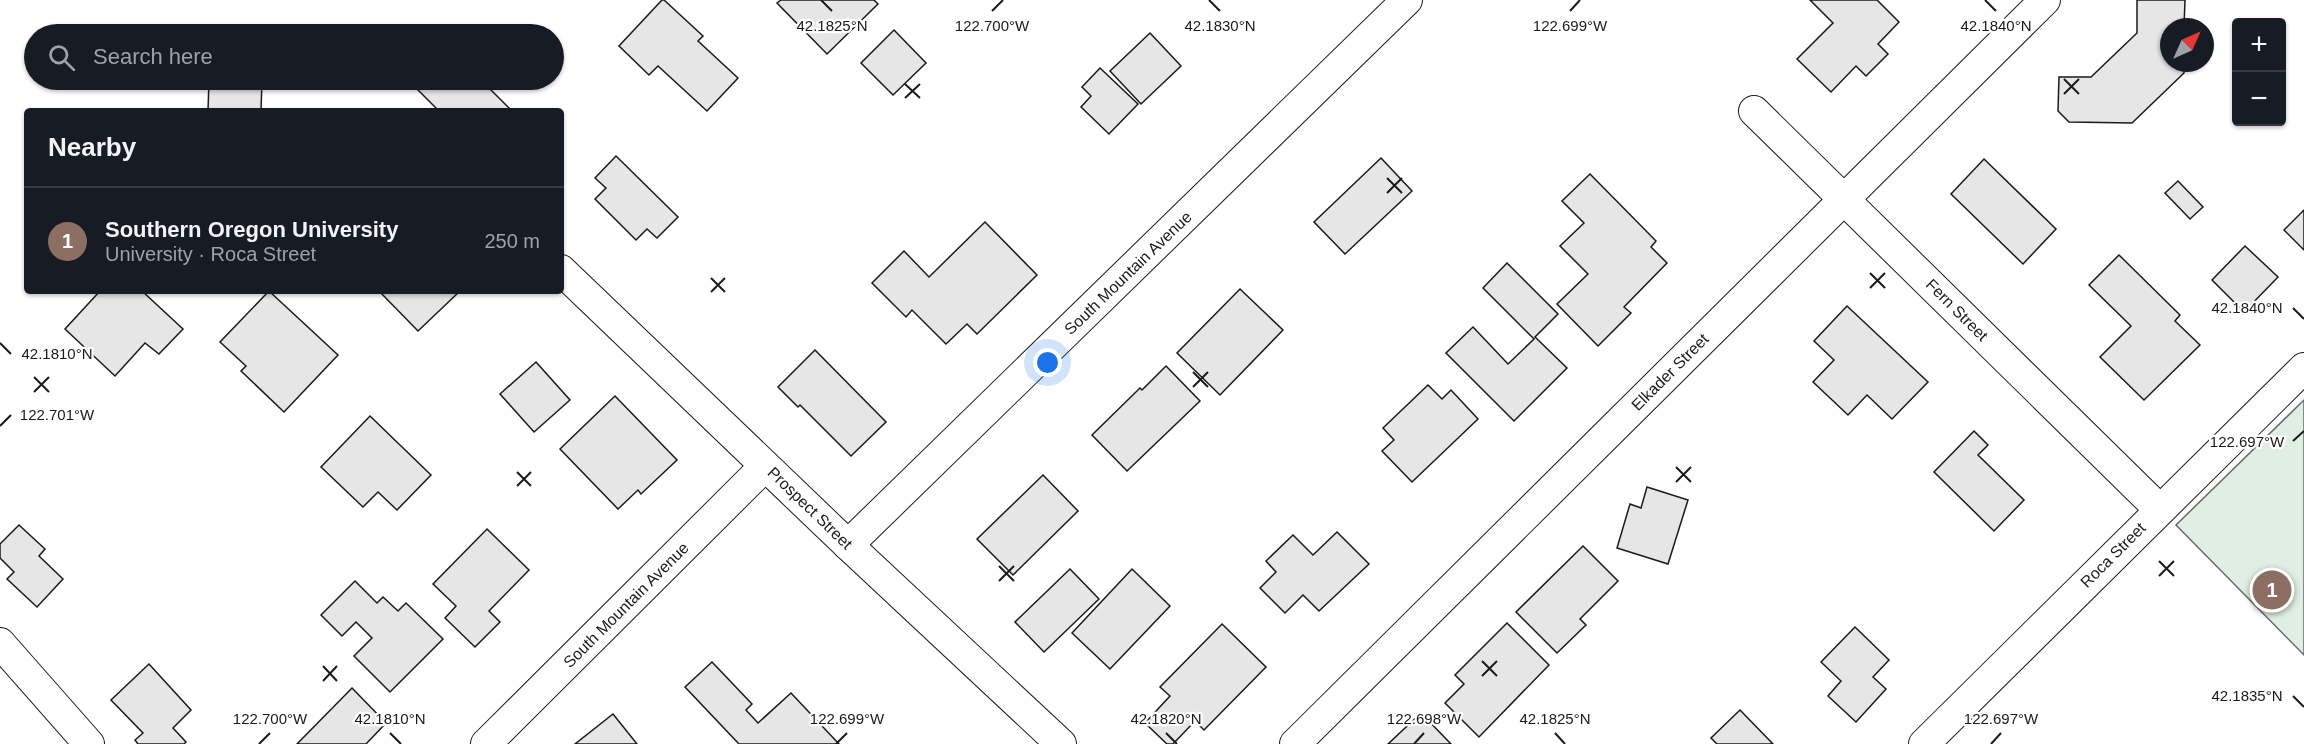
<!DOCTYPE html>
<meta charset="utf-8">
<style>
:root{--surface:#171b24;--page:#242831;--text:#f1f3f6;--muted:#9ea1a6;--line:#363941;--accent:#d93025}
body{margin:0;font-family:Helvetica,sans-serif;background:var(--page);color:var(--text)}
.controls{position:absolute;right:18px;top:18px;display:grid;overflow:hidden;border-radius:6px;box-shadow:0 2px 4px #0004}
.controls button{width:54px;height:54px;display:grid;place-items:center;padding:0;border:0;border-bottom:2px solid var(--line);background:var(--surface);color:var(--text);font:30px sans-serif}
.compass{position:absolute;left:2160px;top:18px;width:54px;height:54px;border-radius:50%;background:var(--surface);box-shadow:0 2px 4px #0004;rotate:45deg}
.you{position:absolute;left:1048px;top:363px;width:21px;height:21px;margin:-15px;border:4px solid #fff;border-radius:50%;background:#1a73e8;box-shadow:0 0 0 9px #1a73e833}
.badge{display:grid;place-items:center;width:39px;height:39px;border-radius:50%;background:var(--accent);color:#fff;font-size:20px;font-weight:700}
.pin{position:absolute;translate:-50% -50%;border:3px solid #fff;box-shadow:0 2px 6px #0006}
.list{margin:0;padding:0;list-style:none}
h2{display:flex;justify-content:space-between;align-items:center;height:78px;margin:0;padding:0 24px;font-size:26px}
h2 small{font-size:20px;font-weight:400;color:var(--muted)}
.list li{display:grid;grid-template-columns:39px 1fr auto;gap:18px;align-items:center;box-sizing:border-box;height:108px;padding:0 24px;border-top:2px solid var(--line)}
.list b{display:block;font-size:22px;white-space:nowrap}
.list p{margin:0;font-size:20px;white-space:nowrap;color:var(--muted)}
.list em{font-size:20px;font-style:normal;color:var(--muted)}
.icon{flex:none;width:33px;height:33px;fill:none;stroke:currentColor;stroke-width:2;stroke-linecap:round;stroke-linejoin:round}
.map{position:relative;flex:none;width:2304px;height:744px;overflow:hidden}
.search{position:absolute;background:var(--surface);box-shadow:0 2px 4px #0004;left:24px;top:24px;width:540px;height:66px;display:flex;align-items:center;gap:15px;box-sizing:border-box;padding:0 21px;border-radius:33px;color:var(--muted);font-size:22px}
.panel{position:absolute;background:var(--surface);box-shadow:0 2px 4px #0004;left:24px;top:108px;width:540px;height:186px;border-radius:6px}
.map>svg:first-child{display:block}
.green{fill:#e0efe3;stroke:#6a6a6a;stroke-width:1.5}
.building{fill:#e6e6e6;stroke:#1a1a1a;stroke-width:1.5}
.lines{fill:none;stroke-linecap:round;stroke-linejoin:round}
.minor-casing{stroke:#1a1a1a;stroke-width:32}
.minor{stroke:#fff;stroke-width:30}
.ticks{fill:none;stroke:#1a1a1a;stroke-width:2}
.labels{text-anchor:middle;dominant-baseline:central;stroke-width:4.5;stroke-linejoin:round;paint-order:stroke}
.street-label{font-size:16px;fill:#1a1a1a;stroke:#fff}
.ticks-label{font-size:15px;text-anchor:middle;fill:#1a1a1a;stroke:#fff;stroke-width:4.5;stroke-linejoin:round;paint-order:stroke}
</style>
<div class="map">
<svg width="2304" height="744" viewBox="0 0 2304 744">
<rect width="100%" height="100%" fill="#fff"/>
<!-- green -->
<polygon class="green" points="2304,400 2304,655 2176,525"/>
<!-- building -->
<g class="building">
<polygon points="662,0 664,0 703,36 698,41 738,78 707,111 658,66 649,75 619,46"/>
<polygon points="781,0 874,0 878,4 827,54 777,3"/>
<polygon points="1810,0 1877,0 1899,22 1878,44 1888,54 1866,76 1856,66 1831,92 1797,59 1833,23"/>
<polygon points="2137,0 2185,0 2184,27 2169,27 2169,63 2184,63 2184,73 2132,123 2069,122 2058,111 2059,77 2091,77 2137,33"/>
<polygon points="894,30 926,63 893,95 861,63"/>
<polygon points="1150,33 1181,66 1141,104 1110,71"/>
<polygon points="1100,68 1138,104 1109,134 1081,107 1091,96 1082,87"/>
<polygon points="209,80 262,80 261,111 208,111"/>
<polygon points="408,80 481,80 510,109 508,111 439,111"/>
<polygon points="616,156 678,217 657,238 647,229 636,240 595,199 606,188 595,178"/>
<polygon points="1381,158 1412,191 1345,254 1314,222"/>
<polygon points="1984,159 2056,229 2023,264 1951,194"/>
<polygon points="1590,174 1656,241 1651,247 1667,263 1624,307 1631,313 1598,346 1557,304 1588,274 1560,246 1584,223 1562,201"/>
<polygon points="2178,181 2203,207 2190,219 2165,193"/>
<polygon points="2304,210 2304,250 2284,230"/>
<polygon points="985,222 1037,275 977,334 967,324 946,344 912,310 906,317 872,283 904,251 929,277"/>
<polygon points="2245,246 2278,277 2244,312 2212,280"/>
<polygon points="2119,255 2180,315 2175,321 2200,345 2144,400 2100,357 2131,326 2089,285"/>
<polygon points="1507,263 1558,314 1535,337 1567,368 1514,421 1446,353 1473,327 1508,364 1534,339 1483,288"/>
<polygon points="1240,289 1283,330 1220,395 1177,353"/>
<polygon points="100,291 142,291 183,329 159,354 145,343 115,376 65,329"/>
<polygon points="269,291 338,355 284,412 241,371 246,366 220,342"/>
<polygon points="379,291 460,291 418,331"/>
<polygon points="1847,306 1928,382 1892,419 1867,395 1848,415 1813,382 1834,360 1814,341"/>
<polygon points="815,350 886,422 851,456 800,405 798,407 778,387"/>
<polygon points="536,362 570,400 534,432 500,394"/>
<polygon points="1166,366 1200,401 1127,471 1092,435 1140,388 1142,390"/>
<polygon points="1428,385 1442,399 1451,390 1478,419 1412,482 1382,451 1394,440 1383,428"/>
<polygon points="615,396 677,460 641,494 638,490 618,509 560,449"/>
<polygon points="370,416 431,475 397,510 378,492 363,507 321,467"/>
<polygon points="1974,431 1988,445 1978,455 2024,500 1994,531 1934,472"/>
<polygon points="1043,475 1078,511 1013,575 977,539"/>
<polygon points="1647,487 1688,500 1668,564 1617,548 1630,504 1641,508"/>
<polygon points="19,525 45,549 39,556 63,579 37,607 7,579 14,572 0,558 0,544"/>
<polygon points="487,529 529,570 489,611 500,622 475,647 445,618 456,606 433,584"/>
<polygon points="1337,532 1369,564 1319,611 1303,595 1285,613 1260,588 1276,572 1266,561 1293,535 1313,555"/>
<polygon points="1583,546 1618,581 1580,619 1586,625 1557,653 1516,612"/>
<polygon points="1070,569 1099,599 1044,652 1015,622"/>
<polygon points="1132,569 1170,606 1110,669 1072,633"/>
<polygon points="355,581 377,603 383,597 398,611 406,603 443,639 390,692 354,656 372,638 356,622 342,636 321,615"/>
<polygon points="1507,623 1549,665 1479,737 1445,703 1464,684 1455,675"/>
<polygon points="1222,624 1266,667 1204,730 1195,721 1173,744 1167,744 1145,723 1170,696 1160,687"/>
<polygon points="1855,627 1889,660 1873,677 1886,689 1856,722 1828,696 1841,681 1821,662"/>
<polygon points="712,662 752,704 746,710 758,723 791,693 839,744 739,744 685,687"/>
<polygon points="149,664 191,710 173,728 186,742 184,744 138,744 135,740 143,733 111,700"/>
<polygon points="352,688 386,723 366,744 297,744"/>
<polygon points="1740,710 1773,744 1717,744 1711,738"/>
<polygon points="1421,713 1451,744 1388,744"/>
<polygon points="613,714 637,744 575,744"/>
</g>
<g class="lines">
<defs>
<g id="minor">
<polyline points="1754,111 2159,509"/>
<polyline points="561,270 848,545 1061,744"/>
<polyline points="848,545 1407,0"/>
<polyline points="0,643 89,744"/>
<polyline points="486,744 765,466"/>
<polyline points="1295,744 2045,0"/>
<polyline points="1924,744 2304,368"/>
</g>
</defs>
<!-- minor casing -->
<use href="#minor" class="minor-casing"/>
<!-- minor -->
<use href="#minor" class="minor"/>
</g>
<!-- ticks -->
<path class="ticks" d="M821 0 832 11M1209 0 1220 11M1985 0 1996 11M992 11 1003 0M1570 11 1580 0M2064 79 2079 94M905 84 920 98M2064 94 2079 79M905 98 920 84M1387 178 1402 193M1387 193 1402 178M1870 273 1885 288M711 278 725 292M1870 288 1885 273M711 292 725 278M2293 308 2304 319M0 343 11 354M1193 372 1208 387M34 377 49 392M1193 387 1208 372M34 392 49 377M0 426 11 415M2293 441 2304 431M1676 467 1691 482M517 472 531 486M1676 482 1691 467M517 486 531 472M2159 561 2174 576M999 566 1014 581M2159 576 2174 561M999 581 1014 566M1482 661 1497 676M323 666 337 681M1482 676 1497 661M323 681 337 666M2293 696 2304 707M390 733 401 744M1166 733 1177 744M1555 733 1565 744M259 744 270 733M836 744 847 733M1414 744 1424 733M1991 744 2001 733"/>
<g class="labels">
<!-- street labels -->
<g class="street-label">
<text transform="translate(1128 273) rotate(-44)">South Mountain Avenue</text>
<text transform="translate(1957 310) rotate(45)">Fern Street</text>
<text transform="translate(1670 372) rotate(-45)">Elkader Street</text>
<text transform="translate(810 508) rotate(44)">Prospect Street</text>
<text transform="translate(2113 555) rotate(-45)">Roca Street</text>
<text transform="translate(626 605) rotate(-45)">South Mountain Avenue</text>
</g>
</g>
<g class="ticks-label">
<text x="832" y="31">42.1825°N</text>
<text x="992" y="31">122.700°W</text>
<text x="1220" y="31">42.1830°N</text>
<text x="1570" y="31">122.699°W</text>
<text x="1996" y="31">42.1840°N</text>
<text x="2247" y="313">42.1840°N</text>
<text x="57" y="359">42.1810°N</text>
<text x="57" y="420">122.701°W</text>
<text x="2247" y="447">122.697°W</text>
<text x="2247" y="701">42.1835°N</text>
<text x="270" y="724">122.700°W</text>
<text x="390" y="724">42.1810°N</text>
<text x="847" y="724">122.699°W</text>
<text x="1166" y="724">42.1820°N</text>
<text x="1424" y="724">122.698°W</text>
<text x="1555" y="724">42.1825°N</text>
<text x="2001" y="724">122.697°W</text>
</g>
</svg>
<div class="controls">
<button>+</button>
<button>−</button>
</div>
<svg class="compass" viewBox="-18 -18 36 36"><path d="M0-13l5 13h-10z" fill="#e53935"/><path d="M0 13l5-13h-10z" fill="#9ea1a6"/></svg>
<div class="you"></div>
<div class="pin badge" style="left:2272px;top:590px;background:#8d6e63">1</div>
<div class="search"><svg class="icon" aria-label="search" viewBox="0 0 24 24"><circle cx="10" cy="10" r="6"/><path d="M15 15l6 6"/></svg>Search here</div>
<section class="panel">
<h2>Nearby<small></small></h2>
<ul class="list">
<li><span class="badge" style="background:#8d6e63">1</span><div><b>Southern Oregon University</b><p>University · Roca Street</p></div><em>250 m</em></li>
</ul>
</section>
</div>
